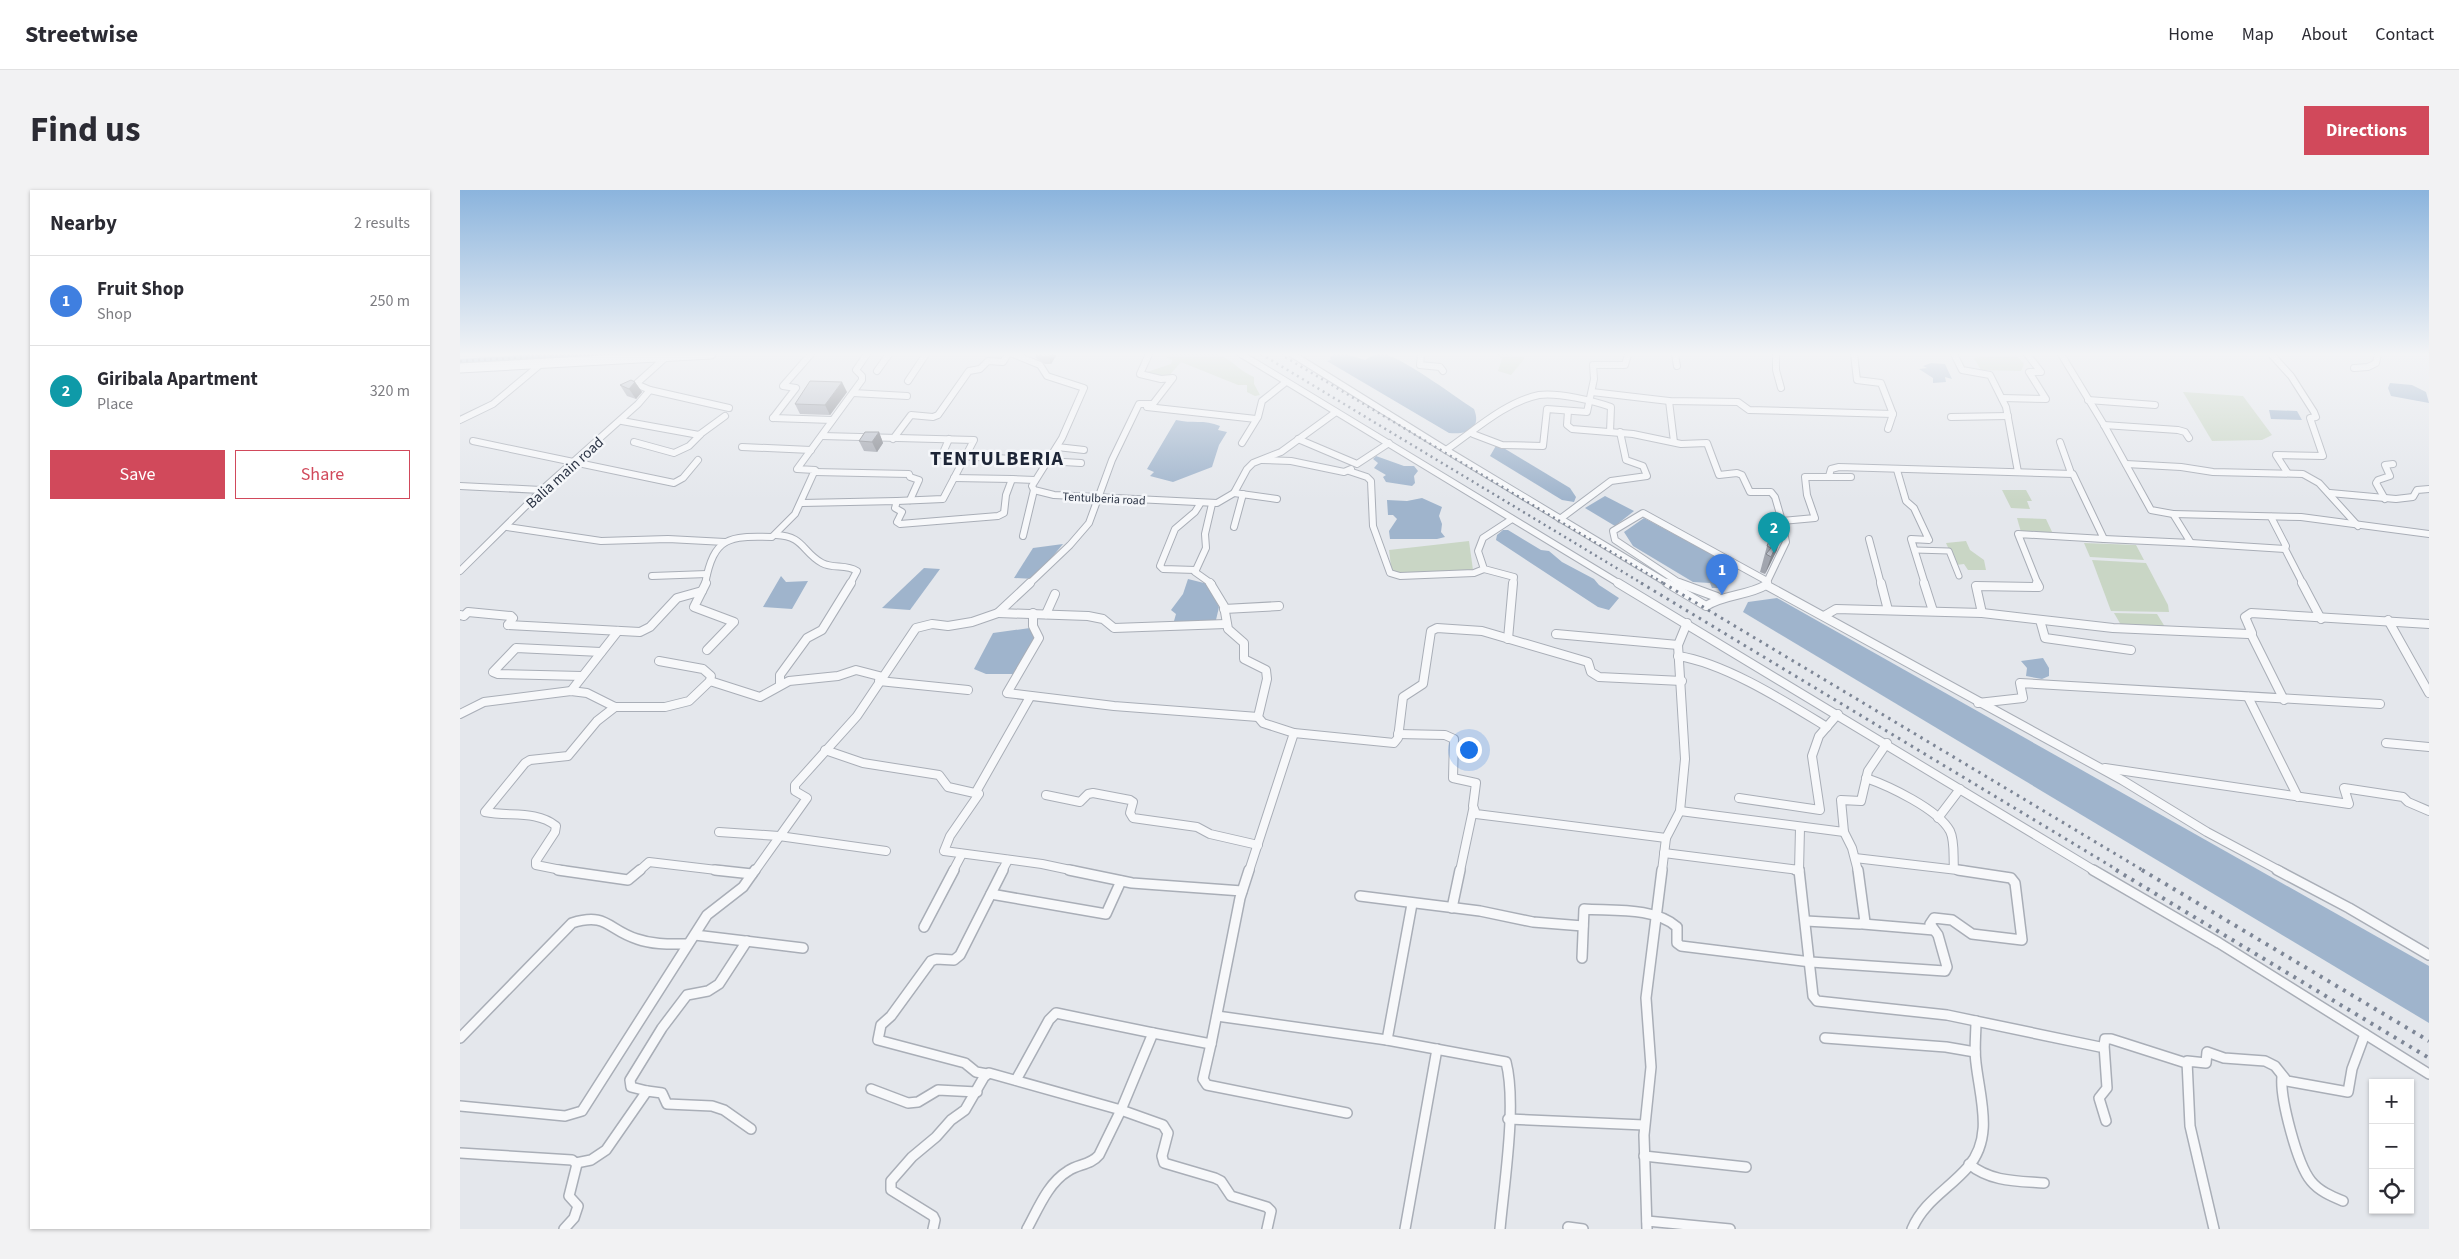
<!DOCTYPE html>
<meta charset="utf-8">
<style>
:root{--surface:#fff;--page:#f2f2f3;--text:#2b2b33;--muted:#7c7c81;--line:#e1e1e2;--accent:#d1495b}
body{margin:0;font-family:"Source Sans 3",sans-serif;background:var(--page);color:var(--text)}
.controls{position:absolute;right:15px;bottom:15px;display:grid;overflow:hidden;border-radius:0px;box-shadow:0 1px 4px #0004}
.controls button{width:45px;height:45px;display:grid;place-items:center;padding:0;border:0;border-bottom:1px solid var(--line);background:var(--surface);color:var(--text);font:25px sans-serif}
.you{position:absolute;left:1008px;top:559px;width:18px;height:18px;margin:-12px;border:4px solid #fff;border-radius:50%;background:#1a73e8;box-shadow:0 0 0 8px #1a73e833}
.badge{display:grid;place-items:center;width:32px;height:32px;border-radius:50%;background:var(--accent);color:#fff;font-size:16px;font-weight:700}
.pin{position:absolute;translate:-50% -41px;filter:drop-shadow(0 1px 2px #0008)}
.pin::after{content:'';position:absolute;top:26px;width:18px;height:15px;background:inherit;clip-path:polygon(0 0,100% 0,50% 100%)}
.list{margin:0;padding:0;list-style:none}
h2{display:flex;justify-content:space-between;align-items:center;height:65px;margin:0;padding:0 20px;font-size:21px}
h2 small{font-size:16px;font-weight:400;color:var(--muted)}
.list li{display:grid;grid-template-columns:32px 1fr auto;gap:15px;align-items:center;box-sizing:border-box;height:90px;padding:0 20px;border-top:1px solid var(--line)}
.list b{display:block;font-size:19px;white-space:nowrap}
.list p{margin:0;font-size:16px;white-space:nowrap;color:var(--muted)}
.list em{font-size:16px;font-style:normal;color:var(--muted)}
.actions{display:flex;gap:10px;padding:15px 20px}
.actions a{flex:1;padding:11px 0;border:1px solid var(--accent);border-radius:0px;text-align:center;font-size:18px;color:var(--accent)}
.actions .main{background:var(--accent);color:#fff}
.icon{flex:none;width:28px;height:28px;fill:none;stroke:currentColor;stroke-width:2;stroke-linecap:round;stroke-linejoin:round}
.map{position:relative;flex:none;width:1969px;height:1039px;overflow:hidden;border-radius:0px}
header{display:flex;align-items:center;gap:30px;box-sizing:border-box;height:70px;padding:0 25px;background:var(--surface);border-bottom:1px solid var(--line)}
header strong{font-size:24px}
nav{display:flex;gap:28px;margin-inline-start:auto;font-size:18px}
.intro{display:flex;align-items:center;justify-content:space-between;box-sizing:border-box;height:120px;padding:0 30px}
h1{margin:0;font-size:35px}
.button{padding:12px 22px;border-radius:0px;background:var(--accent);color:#fff;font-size:18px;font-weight:700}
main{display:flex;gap:30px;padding:0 30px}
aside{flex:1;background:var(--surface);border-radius:0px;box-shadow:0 1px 4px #0004}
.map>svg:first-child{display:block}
.green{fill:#c9d6c5}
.water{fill:#9fb4cc}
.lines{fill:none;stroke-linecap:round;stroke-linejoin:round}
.river{fill:#9fb4cc;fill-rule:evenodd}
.pedestrian-casing{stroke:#a9aeb7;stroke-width:7}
.minor-far2-casing{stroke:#a9aeb7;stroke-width:8}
.minor-far1-casing{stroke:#a9aeb7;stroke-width:10}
.minor-casing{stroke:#a9aeb7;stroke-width:12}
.secondary-casing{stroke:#a9aeb7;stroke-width:11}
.pedestrian{stroke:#f7f8fa;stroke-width:5}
.minor-far2{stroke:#f7f8fa;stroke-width:6}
.minor-far1{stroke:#f7f8fa;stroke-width:8}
.minor{stroke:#f7f8fa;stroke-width:9}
.secondary{stroke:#fff;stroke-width:9}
.rail-far2{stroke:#7d8696;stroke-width:2.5;stroke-dasharray:2 4;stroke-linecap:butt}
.rail-far1{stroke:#7d8696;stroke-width:3;stroke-dasharray:2.5 5;stroke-linecap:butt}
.rail{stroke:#7d8696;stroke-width:4;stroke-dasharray:3 6;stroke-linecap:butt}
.wall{fill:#a1a5ae}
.shaded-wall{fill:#83868d}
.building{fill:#bbc0ca;stroke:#83868d}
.labels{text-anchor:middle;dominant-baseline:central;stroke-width:5;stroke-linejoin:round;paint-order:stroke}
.far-street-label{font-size:12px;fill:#2b3445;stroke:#f4f6f9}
.street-label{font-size:15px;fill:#2b3445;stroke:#f4f6f9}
.district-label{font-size:20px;font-weight:bold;letter-spacing:1px;fill:#1d2536;stroke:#f4f6f9}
</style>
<header>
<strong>Streetwise</strong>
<nav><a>Home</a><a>Map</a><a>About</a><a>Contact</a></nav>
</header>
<div class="intro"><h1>Find us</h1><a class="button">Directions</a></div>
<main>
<aside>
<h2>Nearby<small>2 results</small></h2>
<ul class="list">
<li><span class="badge" style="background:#3f7fe0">1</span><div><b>Fruit Shop</b><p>Shop</p></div><em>250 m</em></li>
<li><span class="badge" style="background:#0f9aa8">2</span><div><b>Giribala Apartment</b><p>Place</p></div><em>320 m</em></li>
</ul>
<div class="actions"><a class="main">Save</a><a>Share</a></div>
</aside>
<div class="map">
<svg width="1969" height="1039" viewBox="0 0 1969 1039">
<rect width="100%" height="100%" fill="#e4e7ec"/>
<!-- green -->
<g class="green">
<path d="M711 164C723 164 750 161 760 165 773 171 781 182 794 187V194L800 205 795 206 787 202V195H778L721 172 707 188 684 183 711 174 712 170 704 166Z"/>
<polygon points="1036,164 1050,164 1065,168 1051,185 1038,181 1042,169"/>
<polygon points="1556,165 1564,174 1561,181 1521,180 1514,168"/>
<polygon points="1723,202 1783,206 1812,245 1802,250 1752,251"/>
<polygon points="1542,300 1566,300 1572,311 1567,311 1570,319 1551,318"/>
<polygon points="1557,328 1586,329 1593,344 1561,342"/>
<polygon points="1009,351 1013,380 932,384 929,360"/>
<polygon points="1506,351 1510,360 1524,370 1526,380 1508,380 1504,374 1496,375 1486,353"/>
<polygon points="1624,353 1676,355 1684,370 1630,367"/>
<polygon points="1632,370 1686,373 1708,415 1709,422 1651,421"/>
<polygon points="1654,423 1697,424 1705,437 1661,435"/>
</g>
<!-- water -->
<g class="water">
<path d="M874 164H886L905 170C910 167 916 163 923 164 940 166 990 203 1014 219 1022 239 1007 245 989 243L867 171 871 170 870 167Z"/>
<polygon points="1471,173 1485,174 1492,189 1485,187 1486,192 1473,193 1473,188 1459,179 1467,178 1463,176"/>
<polygon points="1930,193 1952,195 1966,202 1969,213 1931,206 1928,198"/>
<polygon points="1809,220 1837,221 1842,230 1811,229"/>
<path d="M716 230C732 234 744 229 760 236L758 240 767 242 759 255 752 277 713 292 690 286 694 282 687 279Z"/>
<polygon points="1037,254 1110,298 1116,307 1114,312 1102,310 1030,266"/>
<polygon points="916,266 944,276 954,276 958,281 954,286 955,293 952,296 926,292 923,287 926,285 914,278 918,273 913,269"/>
<polygon points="1145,306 1174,321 1155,336 1125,318"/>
<polygon points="962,308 982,317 979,326 982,334 981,342 985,347 977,349 930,349 929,341 937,329 933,325 928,325 927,310 947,311"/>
<polygon points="1184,328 1275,377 1260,391 1266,398 1252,398 1250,393 1233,392 1173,356 1164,342"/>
<polygon points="1043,340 1048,340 1081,360 1089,361 1102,372 1134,389 1139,395 1159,408 1149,420 1138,417 1036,350 1037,345"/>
<polygon points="603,354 574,389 554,388 573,358"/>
<polygon points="464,378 480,379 450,420 422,418"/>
<polygon points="321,386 326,392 348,391 332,419 303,417"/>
<polygon points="728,389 748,394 759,417 756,430 741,433 714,431 716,424 711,420 723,404"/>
<polygon points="1317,408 1969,776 1969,833 1283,422 1288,412"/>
<polygon points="570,438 576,448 555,484 526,484 514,479 533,443"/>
<polygon points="1583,468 1589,478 1589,486 1582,489 1566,486 1567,478 1561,471"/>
</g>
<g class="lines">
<!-- river -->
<polygon class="river" points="75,164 140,164 134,168 0,177 0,169"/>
<defs>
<polyline id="pedestrian" points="1455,360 1489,361 1499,386"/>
<g id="minor-far2">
<polyline points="553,164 580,175 587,186 624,198 602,248 572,296 574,300 594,305 757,313 774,303 787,279 793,273 821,262 876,222"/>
<polyline points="781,164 1160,394"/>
<polyline points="832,164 986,260 1209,394"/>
<polyline points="961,164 960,175 980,177 983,181"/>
<polyline points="1215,164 1217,176"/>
<polyline points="1316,164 1316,180 1321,198"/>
<polyline points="1494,164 1502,180 1530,185 1546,217 1558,282"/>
<polyline points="1601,164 1644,235 1691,320 1713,324 1731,353 1644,349"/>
<polyline points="1811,164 1831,186 1854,222 1856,227 1850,228 1863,266 1816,265 1827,282"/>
<polyline points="1894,178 1908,177 1916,173 1918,164"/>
<polyline points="417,181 429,164"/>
<polyline points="448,191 466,164"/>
<polyline points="190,200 269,218"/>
<polyline points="1132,202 1209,211 1278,212 1289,220 1433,224 1421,193 1397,190 1394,164"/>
<polyline points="393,203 447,206"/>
<polyline points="1542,208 1586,209 1569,182 1581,182 1567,164"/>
<polyline points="1628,210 1695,215"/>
<polyline points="1209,211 1214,252"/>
<polyline points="687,217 796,229"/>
<polyline points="1108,221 1107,235 1112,239 1173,244 1221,254 1247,253 1259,285 1277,283 1282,285 1290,302 1311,302 1315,307 1322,331"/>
<polyline points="1491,227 1548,226"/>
<polyline points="313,228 336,198 323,196 351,164"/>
<polyline points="313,228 372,230"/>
<polyline points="0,230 33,214 81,174"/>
<polyline points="162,231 239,245 265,226"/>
<polyline points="1644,235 1718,240 1725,242 1729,248"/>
<polyline points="1428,239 1433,224"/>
<polyline points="1013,244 1042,255 1083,256 1087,219 1127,222 1134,189 1133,175 1165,175 1168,164"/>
<polyline points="362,246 514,250 483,309 437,311"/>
<polyline points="433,249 451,225 473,227 478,225 509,181 520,179 528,171 543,172 548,164"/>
<polyline points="489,249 482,265 621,273"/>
<polyline points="838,249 897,274 929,253"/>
<polyline points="13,251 214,293 223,288 238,270"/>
<polyline points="174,252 214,263 229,256 240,245"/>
<polyline points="1600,252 1611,283"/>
<polyline points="782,253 798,227 802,211 826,192"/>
<polyline points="282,257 351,260"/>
<polyline points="597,257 624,260"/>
<path d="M986 260C1014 241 1045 212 1079 205 1097 202 1134 211 1151 217L1150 242"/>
<polyline points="802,270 831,271 884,282 891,279"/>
<polyline points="1666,274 1721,277 1753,282 1843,284 1859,293 1898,336"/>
<polyline points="1437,280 1446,311 1454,318 1469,350 1451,349 1465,394"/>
<polyline points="889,281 907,287 911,291 913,336 930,383 940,386 1014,383 1024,379"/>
<polyline points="355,282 449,284 450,287 459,290 450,310"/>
<polyline points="1369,286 1371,279 1379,277 1613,284 1644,349 1558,344 1578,394"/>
<polyline points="494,288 552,289"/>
<polyline points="0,296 81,300"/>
<polyline points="774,303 817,309"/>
<polyline points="1870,303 1936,309 1953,307 1957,300 1969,299"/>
<polyline points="1925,309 1916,293 1918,290 1930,286 1925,275 1933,274"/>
<polyline points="342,313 437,311 435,318 442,322 437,332 440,334 538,326 544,323 546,305 552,289 575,290"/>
<polyline points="752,314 745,344 746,358 735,382 752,394"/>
<polyline points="1713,324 1841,327 1969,344"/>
<polyline points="1052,329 1023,348 1018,361 1024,379 1054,387 1053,394"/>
<polyline points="1100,329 1151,291 1187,286 1183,276 1166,270 1160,242"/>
<polyline points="47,337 141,351 208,349 265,352"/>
<polyline points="774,337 783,304"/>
<path d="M316 345C344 346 342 362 362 373 373 379 386 374 397 381L390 394"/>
<polyline points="563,346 574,300"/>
<polyline points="1409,349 1421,394"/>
<polyline points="1731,353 1825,359 1826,356 1811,327"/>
<polyline points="1825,359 1843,394"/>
<polyline points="736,380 703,379 700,376 715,339 735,322 740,314"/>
<polyline points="0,381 84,298 178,214 190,200 176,194 205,168"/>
<polyline points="192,386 247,384"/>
<path d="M245 394C254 346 269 346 312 347L335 324 355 280 337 279 402 190V186L396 180 407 164"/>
<polyline points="569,394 610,355 629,333 652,270 679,214 693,214 713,188 701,189 680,184 689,164"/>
<polyline points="1221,394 1155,350 1153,341 1183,323 1307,391"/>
<polyline points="1306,394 1326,352 1322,331 1355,328 1347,305 1345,287 1391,287"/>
</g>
<g id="minor-far1">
<polyline points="750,393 764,416 768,439 784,453 784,469 806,480 807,489 798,527 803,533 834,543 789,681"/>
<polyline points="1158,393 1635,681"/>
<path d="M1207 393 1246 416C1265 404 1287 406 1306 395L1662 590 1747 642 1820 681"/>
<polyline points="1219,393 1257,407"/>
<polyline points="1421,393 1428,420"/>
<polyline points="1464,393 1473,421"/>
<polyline points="1842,393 1861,429"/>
<polyline points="1306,395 1307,393"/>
<polyline points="242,401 234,417 274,432 247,460"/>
<polyline points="764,419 819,416"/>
<polyline points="538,423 628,426 643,429 654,438 766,434"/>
<polyline points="573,423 573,436 579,448 547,503 654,516 798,527"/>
<polyline points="1522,423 1516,396 1579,397 1577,393"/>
<polyline points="586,424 595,404"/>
<polyline points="0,425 4,426 8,422 51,426 53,428 48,435"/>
<polyline points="1364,426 1376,419 1522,423 1653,438 1788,444 1792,443 1785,427 1791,423 1969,434"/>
<polyline points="1580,430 1585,448 1671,460"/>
<polyline points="1928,430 1969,503"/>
<polyline points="48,435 180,442 190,437 217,408 242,401 246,393"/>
<polyline points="1096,444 1218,455"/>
<polyline points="1791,444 1824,510"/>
<polyline points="1048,449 1053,393"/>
<path d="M1218 466C1265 473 1326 512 1367 537"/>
<polyline points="199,471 243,479 251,486 250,491"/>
<polyline points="122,486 38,484 33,482 56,458 141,462"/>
<polyline points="419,491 508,500"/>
<polyline points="320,494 320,485 347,448 362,440 391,393"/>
<polyline points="111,501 158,441"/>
<polyline points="1788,507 1838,607"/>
<polyline points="1518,513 1563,508 1560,493 1920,514"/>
<polyline points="0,524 24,512 111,501 127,503 155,517 205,517 229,511 250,491 300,507 329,491 378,486 396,480 423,487"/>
<polyline points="834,543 934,553 938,548 943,507 963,494 971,441 977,438 1022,441 1128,472 1131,482 1139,487 1222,491"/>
<polyline points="938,544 985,545 994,549 993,588 1016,593 1013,616 1016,624 1206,648"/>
<polyline points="1926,553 1969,557"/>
<polyline points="365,560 403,573 479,585 488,597 519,604 490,646 484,661 582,674 615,681"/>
<polyline points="1645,578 1889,614 1884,598 1943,607 1948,612 1969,621"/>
<path d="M1406 588C1429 596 1478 619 1490 641 1495 651 1493 667 1494 679"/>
<polyline points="516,602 570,507"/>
<polyline points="586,605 620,612 628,604 633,603 670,610 673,612 670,623 673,628 737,637 750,644 798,655"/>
<polyline points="1279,608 1360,620 1352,566 1359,546 1378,524"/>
<polyline points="1220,621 1384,642 1381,610 1401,611 1408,581 1427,553"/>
<polyline points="1478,628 1500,599"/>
<polyline points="259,642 319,646 426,661"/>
<polyline points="1384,642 1392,658 1398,681"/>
<polyline points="1204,663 1339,680"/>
<polyline points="1395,668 1506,681"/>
<path d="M106 681 76 675V671L95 642 96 636C76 620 49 627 25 622L65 573 70 570 108 566 137 531 155 517"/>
<polyline points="179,681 189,672 265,681"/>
<polyline points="295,681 347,608 335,601 335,595 397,526 456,438 472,434 488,436 512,432 538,423 570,393"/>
<polyline points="493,681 502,664"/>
<polyline points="542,681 548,670"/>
<polyline points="1000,681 1013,620"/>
<polyline points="1202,681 1206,648 1220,621 1225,569 1218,455 1227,433"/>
<polyline points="1339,681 1340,638"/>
</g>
<g id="minor">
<polyline points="98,680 168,690 180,680"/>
<polyline points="255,680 292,684"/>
<polyline points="609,680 672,693 782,701"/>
<polyline points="1336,680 1339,680"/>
<polyline points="1339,680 1353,806 1357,811 1487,825 1640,857 1644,855 1645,849 1651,849 1726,873"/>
<polyline points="1633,680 1759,753 1969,884"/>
<polyline points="1817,680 1889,718 1969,765"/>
<polyline points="531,704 646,724 661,691"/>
<polyline points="900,706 1020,721 1073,732 1123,736"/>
<polyline points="992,718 1000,680"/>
<polyline points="1346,731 1400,734 1405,732 1398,680"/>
<polyline points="1403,734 1474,740"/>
<polyline points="464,737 494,680"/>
<polyline points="235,745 343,758"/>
<path d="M1122 768 1124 719C1152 721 1195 717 1217 737V753L1221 756 1351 772 1485 781 1487 777 1478 745 1470 734 1474 728 1492 730 1512 744 1562 750 1555 693 1551 688 1498 680"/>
<path d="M757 826 927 850 1046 872C1057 914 1044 994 1040 1039"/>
<path d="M0 848 112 733C147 722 148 740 177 749 194 755 211 754 228 754"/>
<polyline points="1365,848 1486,857 1515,862"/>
<polyline points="927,850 952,714"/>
<polyline points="751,854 743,889 747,895 887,923"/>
<polyline points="1644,855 1647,898 1639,908 1646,931"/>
<polyline points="527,884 516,882 505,873 418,850 421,835 431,826 471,771 476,769 494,770 500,765 543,680"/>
<path d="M1822 887C1820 908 1837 974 1851 991 1859 1001 1871 1006 1883 1011"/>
<polyline points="556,890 589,830 596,823 693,843"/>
<polyline points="411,899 448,913 458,912 478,900 517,902"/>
<polyline points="187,901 171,897 170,890 202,838 227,805 248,801 259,794 287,751"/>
<polyline points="0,916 105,926 122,921 247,725 283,697 295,680"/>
<polyline points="1048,929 1184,935"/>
<polyline points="0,963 112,970 117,974 109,1006 118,1016 114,1028 104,1039"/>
<polyline points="1184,966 1286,977"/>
<polyline points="116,973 131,970 146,960 187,901 202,903 207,914 252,916 264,920 291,939"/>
<path d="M1509 974C1531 992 1557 991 1584 993"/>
<polyline points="1187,1031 1270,1039"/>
<polyline points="1108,1037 1123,1039"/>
<polyline points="473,1039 475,1030 473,1026 431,1000 431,991 452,967 476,947 491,930 505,920 524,887 529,883 661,920 703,935 708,943 702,966 704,973 755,988 761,991 771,1006 807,1017 811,1021 807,1039"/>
<path d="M567 1039C578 1019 588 993 608 981 618 974 631 975 639 965L661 920 693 843 751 854 780 708 789 680"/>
<polyline points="945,1039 977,859"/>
<polyline points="1187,1039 1184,945 1191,877 1186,808 1202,680"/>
<path d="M1452 1039C1464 1011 1489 999 1508 977 1534 947 1520 909 1516 873 1514 859 1516 845 1516 831"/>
<polyline points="1754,1039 1730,936 1727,871 1746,873 1747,862 1764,868 1805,871 1815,876 1827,891 1888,902 1892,879 1905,844"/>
</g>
<polyline id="secondary" points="0,178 251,164"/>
</defs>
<!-- pedestrian casing -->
<use href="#pedestrian" class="pedestrian-casing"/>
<!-- minor-far2 casing -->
<use href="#minor-far2" class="minor-far2-casing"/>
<!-- minor-far1 casing -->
<use href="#minor-far1" class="minor-far1-casing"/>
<!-- minor casing -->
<use href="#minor" class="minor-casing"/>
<!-- secondary casing -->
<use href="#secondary" class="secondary-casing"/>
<!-- pedestrian -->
<use href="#pedestrian" class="pedestrian"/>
<!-- minor-far2 -->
<use href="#minor-far2" class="minor-far2"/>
<!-- minor-far1 -->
<use href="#minor-far1" class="minor-far1"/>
<!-- minor -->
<use href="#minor" class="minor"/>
<!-- secondary -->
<use href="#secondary" class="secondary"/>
<!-- rail-far2 -->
<g class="rail-far2">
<polyline points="801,164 1183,394"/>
<polyline points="820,164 1205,394"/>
<polyline points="0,171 118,164"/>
</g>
<!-- rail-far1 -->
<g class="rail-far1">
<polyline points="1181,393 1659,681"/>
<polyline points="1203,393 1684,681"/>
</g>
<!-- rail -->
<g class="rail">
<polyline points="1656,680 1969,868"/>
<polyline points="1682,680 1969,851"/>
</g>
</g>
<!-- wall -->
<g class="wall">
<polygon points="575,164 595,164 596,166 591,174 585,174 576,168"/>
<polygon points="175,192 182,202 176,209 167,206 160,195"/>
<polygon points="387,202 370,225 340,224 335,214"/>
<polygon points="405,242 419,242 423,253 417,262 404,261 399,251"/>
<polygon points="1307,356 1317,360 1305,384 1300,382"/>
</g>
<!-- shaded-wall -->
<g class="shaded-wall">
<polygon points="591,164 595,164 596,166 591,174 589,167"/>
<polygon points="175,192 182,202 176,209 169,199"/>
<polygon points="382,192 387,202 370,225 365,215"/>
<polygon points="419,242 423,253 417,262 412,252"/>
<polygon points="1322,342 1317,360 1305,384 1311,367"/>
</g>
<!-- building -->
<g class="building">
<polygon points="578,164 591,164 589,167 583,167"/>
<polygon points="171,190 175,192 169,199 160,195"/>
<polygon points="350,191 382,192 365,215 335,214"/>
<polygon points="405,242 419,242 412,252 399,251"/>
<polygon points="1313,342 1322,342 1311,367 1306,364 1311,358 1307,356"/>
</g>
<!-- sky -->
<linearGradient id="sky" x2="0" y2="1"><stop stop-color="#8bb4dd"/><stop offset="0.53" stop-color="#f3f4f6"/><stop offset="1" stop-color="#f3f4f6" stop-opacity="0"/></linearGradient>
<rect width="1969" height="310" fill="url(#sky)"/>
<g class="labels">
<!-- far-street labels -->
<g class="far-street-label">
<text transform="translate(644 309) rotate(3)">Tentulberia road</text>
</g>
<!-- street labels -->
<g class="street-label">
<text transform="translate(105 283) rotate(-42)">Balia main road</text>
</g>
<!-- district labels -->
<g class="district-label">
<text x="537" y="269">TENTULBERIA</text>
</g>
</g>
</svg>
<div class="controls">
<button>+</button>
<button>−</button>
<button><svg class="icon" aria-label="locate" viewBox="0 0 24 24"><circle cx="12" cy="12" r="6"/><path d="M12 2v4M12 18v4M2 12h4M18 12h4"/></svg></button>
</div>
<div class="you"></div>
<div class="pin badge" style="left:1262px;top:405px;background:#3f7fe0">1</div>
<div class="pin badge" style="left:1314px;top:363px;background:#0f9aa8">2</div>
</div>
</main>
